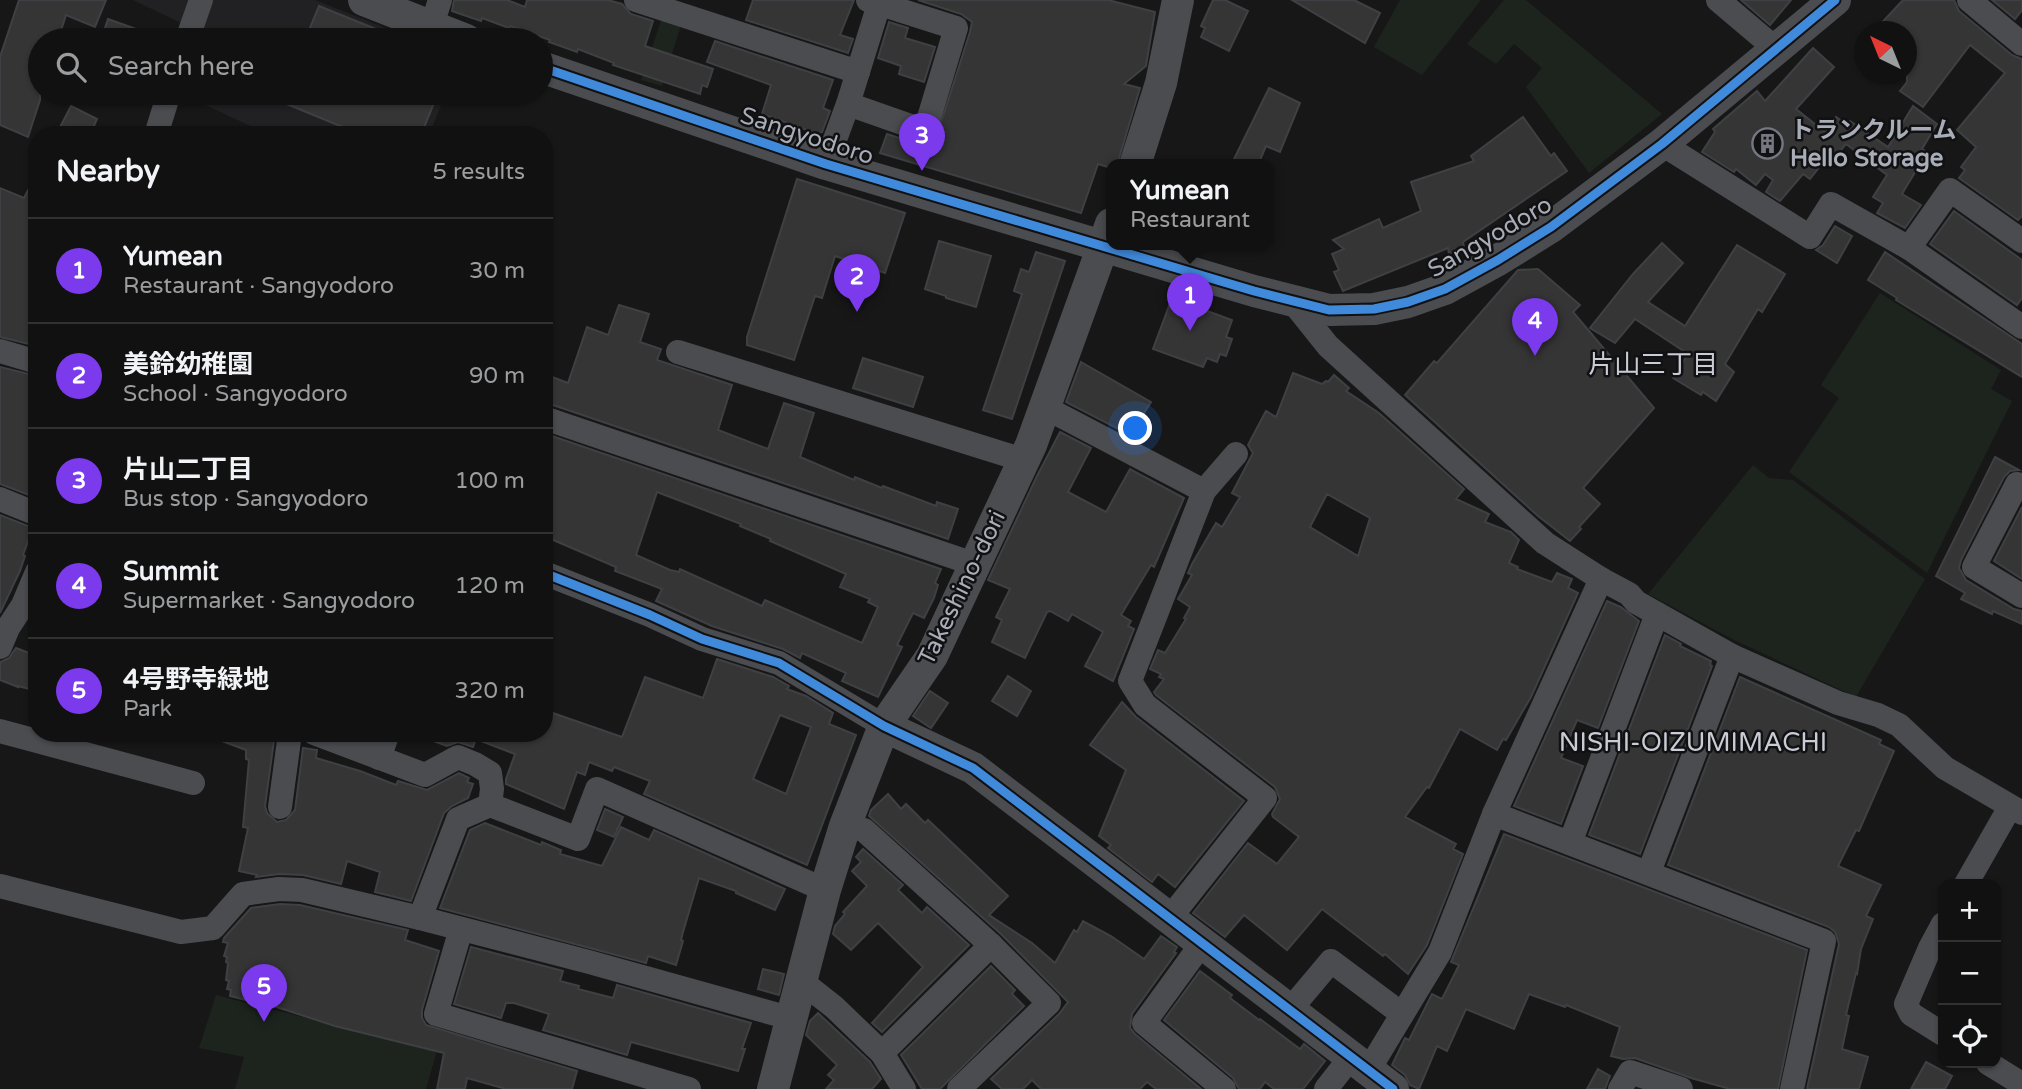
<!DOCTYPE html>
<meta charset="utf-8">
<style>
:root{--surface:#111;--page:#1a1a1a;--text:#f1f3f6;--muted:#9c9d9f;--line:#303131;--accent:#7c3aed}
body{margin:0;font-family:"Varela Round","Noto Sans JP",sans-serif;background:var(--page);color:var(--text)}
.controls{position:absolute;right:21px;bottom:21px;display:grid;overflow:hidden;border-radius:14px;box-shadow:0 2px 5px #0004}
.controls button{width:63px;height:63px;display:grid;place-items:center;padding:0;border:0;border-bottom:2px solid var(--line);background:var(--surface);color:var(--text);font:35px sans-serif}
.compass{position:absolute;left:1854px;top:21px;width:63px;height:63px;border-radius:50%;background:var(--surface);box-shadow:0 2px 5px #0004;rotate:317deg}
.you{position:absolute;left:1136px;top:429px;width:24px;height:24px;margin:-18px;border:5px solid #fff;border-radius:50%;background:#1a73e8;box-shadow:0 0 0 10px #1a73e833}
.badge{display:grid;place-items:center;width:46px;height:46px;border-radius:50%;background:var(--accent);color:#fff;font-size:23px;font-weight:700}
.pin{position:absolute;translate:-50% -58px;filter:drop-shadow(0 2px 4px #0008)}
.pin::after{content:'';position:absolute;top:37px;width:24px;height:21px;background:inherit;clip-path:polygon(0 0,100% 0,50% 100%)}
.popup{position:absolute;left:1106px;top:159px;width:168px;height:91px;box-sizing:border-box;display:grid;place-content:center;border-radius:14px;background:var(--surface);filter:drop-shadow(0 2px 5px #0005);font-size:23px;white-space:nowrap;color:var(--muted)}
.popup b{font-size:26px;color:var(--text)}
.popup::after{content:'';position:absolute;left:50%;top:100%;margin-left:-14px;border:14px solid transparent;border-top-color:var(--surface)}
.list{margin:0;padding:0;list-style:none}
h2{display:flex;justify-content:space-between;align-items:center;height:91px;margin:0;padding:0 28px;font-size:30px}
h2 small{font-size:23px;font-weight:400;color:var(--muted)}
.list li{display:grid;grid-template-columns:46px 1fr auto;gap:21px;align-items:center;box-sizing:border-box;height:105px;padding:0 28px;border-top:2px solid var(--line)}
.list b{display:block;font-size:26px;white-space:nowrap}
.list p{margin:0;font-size:23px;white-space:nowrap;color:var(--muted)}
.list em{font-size:23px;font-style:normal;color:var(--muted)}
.icon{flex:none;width:38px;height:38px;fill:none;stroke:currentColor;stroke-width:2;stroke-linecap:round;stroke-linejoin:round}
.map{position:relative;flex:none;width:2022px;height:1089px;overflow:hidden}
.search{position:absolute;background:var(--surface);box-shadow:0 2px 5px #0004;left:28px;top:28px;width:525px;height:77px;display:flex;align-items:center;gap:18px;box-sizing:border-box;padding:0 24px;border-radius:38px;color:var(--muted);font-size:26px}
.panel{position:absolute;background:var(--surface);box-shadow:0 2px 5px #0004;left:28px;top:126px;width:525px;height:616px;border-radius:28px}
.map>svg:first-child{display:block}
.built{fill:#212123}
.green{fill:#1d241e}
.building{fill:#353536;stroke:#3f4043;stroke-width:2;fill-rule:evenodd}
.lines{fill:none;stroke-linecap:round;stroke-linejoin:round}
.minor{stroke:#4b4c50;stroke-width:24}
.tertiary{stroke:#4b4c50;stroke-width:32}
.cycleway-casing{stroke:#111113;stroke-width:13}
.cycleway{stroke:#408adc;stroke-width:9}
.labels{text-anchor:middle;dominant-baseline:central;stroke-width:5;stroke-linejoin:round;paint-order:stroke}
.poi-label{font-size:24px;font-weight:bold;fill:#a8adb8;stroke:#111113;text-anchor:start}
.street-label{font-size:24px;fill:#a8adb8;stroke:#111113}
.neighbourhood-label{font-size:26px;fill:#c9ccd4;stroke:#111113}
</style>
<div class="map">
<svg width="2022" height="1089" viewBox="0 0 2022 1089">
<rect width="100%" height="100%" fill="#171717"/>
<!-- built -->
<g class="built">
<polygon points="133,0 190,0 183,24"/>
<polygon points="211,0 315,0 416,40 197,40"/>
<polygon points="179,93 446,93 429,135 270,135"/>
</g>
<!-- green -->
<g class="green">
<polygon points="1400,0 1481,0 1422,75 1374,47"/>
<polygon points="1504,0 1526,0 1662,114 1589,173 1526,87 1542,68 1514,44 1496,64 1467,44"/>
<polygon points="662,18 681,25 662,86 641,80"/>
<polygon points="1880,293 2001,370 1991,389 2012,401 1927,573 1789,472 1839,398 1821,385"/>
<polygon points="1753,465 1769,478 1793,480 1925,579 1856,697 1732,639 1648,594"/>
<polygon points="216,995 437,1051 426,1089 235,1089 244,1057 199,1048"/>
</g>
<!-- building -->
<g class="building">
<polygon points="19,0 106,0 95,27 66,15 58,40 40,40 40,100 28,137 0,125 0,57"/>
<polygon points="454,0 507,0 525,7 527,0 608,0 622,4 631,14 653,21 645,46 713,69 707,87 702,85 700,94 613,65 614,63 578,49 577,52 549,42 550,40 510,26 509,28 482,18 481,21 452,11"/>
<polygon points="753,0 854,0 840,35 853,39 848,53 746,20"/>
<polygon points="918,0 1108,0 1155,12 1146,66 1124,84 1140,88 1117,165 1111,165 1111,168 1098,164 1081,213 880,153 887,134 921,145 929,145 935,141 970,32 972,22 961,14"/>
<polygon points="1213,0 1225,0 1248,11 1229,51 1201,37 1205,28 1201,26"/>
<polygon points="1292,0 1354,0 1380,13 1365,43"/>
<polygon points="1741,0 1791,0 1770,25"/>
<polygon points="1903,0 1954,0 1959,11 2012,55 2022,59 2022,216 2018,220 1959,178 1965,170 1961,167 1976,147 1957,130 2005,73 1970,45 1923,107 1900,91 1907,82 1907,32 1873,32"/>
<polygon points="1992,0 2022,0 2022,10 2015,19"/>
<polygon points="319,6 403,40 305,40"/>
<polygon points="108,19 161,38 161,40 101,40"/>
<polygon points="889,22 908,28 905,38 935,47 924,82 899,74 901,66 878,58"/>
<polygon points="715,41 833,80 823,108 830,111 822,132 818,134 762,114 771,85 707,62"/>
<polygon points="1813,48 1834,67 1796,109 1825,132 1836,117 1847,125 1850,121 1888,147 1913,106 1937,124 1922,149 1927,152 1902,194 1921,205 1905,228 1877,213 1883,203 1873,197 1887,175 1846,144 1830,164 1825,160 1810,179 1803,174 1780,201 1766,192 1773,180 1765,174 1756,185 1736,169 1734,172 1702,152 1715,132 1713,129 1757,91 1765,101"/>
<polygon points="1269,88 1300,103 1280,152 1266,146 1258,165 1245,165 1234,159"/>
<polygon points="260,93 438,93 421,135 362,135"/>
<polygon points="71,106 97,119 90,135 56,135"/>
<polygon points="1523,117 1551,156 1554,153 1567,171 1463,242 1464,248 1449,254 1448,248 1343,291 1334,272 1339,270 1332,254 1344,249 1333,240 1379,219 1383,228 1421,211 1411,182 1474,161 1471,156"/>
<polygon points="37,173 37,282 31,296 36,298 30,312 37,315 37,346 0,337 0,188 24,198"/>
<polygon points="797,179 905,213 885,273 835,256 822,298 815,296 794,360 747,345 747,337"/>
<polygon points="1954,211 2022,260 2022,298 2017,305 1930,244"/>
<polygon points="1835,226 1852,236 1837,263 1816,250 1823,245"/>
<polygon points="939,241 991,256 976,307 946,298 946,296 925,289"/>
<polygon points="1662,243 1683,263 1648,302 1685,326 1737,245 1785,274 1762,312 1758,309 1725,364 1734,372 1716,401 1703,392 1701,395 1673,378 1688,354 1635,319 1615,343 1590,328 1633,274"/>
<polygon points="1036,252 1065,261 1012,419 983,410 1022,294 1014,291 1021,269 1029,272"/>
<polygon points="1885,252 2022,344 2022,377 1896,300 1897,298 1868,280"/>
<polygon points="1538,269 1580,305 1573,312 1654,408 1583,488 1600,504 1579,527 1581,529 1570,541 1538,516 1405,395 1434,361 1437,363 1518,270"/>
<polygon points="1172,298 1232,320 1226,337 1232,339 1226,356 1220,354 1217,362 1207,358 1203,367 1153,349"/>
<polygon points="619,305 649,314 640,342 661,349 657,360 732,385 718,430 768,449 784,403 814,413 800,457 854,480 855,477 882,488 883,486 936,506 937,502 958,509 948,539 544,402 544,374 568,383 587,327 608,335"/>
<polygon points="863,358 923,377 913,407 853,388"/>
<polygon points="1081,362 1151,402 1130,435 1066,402"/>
<polygon points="0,367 37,376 37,498 0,484"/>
<path d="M1293 373 1322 384 1326 381 1328 382 1334 375 1349 388 1346 391 1379 413 1464 489 1456 499 1489 514 1485 522 1511 532 1519 540 1509 563 1518 567 1517 569 1552 582 1557 573 1572 579 1568 588 1578 593 1531 697 1506 740 1503 739 1497 750 1460 729 1429 788 1427 787 1405 817 1456 844 1453 849 1463 854 1427 945 1408 974 1385 954 1383 956 1322 909 1287 950 1244 915 1225 937 1193 913 1248 843 1277 864 1299 837 1273 817 1272 814 1280 799 1275 787 1156 695 1154 692 1164 679 1159 677 1161 674 1150 669 1158 650 1165 653 1186 619 1184 618 1190 607 1178 599 1192 575 1188 573 1192 564 1216 523 1222 527 1240 497 1232 493 1253 453 1248 445 1266 411 1276 417ZM1327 494 1370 518 1358 556 1310 527Z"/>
<polygon points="1060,432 1091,448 1068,492 1106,512 1130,469 1184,498 1154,567 1151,565 1121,615 1131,621 1128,626 1134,629 1113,681 1085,666 1103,632 1072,614 1068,621 1050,611 1047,612 1025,658 992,642 1002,620 996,617 1010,589 988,580 1037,476"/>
<path d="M549 435 941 569 935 583 938 585 934 598 924 618 913 613 897 645 902 647 878 697 842 681 846 673 802 653 800 658 783 649 712 626 656 601 662 589 615 571 616 567 544 536V446ZM657 492 741 524 740 526 771 539 770 541 846 574 840 587 870 599 868 602 878 607 862 643 765 600 762 606 680 569 679 572 670 570 636 555Z"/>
<polygon points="1995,457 2019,470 2010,471 2004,477 1961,560 1959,568 1966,580 2014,609 2022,611 2022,624 1993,611 1992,614 1961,599 1965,593 1936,576"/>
<polygon points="2022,507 2022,579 1994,561"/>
<polygon points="0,515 33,528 23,555 25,556 20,571 0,613"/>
<polygon points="1607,601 1621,607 1639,621 1598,728 1577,720 1561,758 1583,766 1561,824 1514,806"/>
<polygon points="1665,635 1681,644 1680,646 1711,661 1710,665 1712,666 1640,854 1589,835"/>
<polygon points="16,648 37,656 37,691 18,686 18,687 0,680 0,662 9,658"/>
<path d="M717 659 773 677 789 686 787 689 806 696 833 713 829 724 856 735 807 865 644 794 650 781 614 767 612 771 589 762 585 775 577 772 564 809 506 784V779L515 754 476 739 473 747 458 742 447 746 417 735 544 733V710L622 737 645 677 703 698ZM780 715 811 727 786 794 753 779Z"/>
<polygon points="1008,676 1031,691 1017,716 992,701"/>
<polygon points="1740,677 1881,740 1879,744 1894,751 1859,831 1856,830 1838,866 1881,885 1866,916 1873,919 1861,949 1857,974 1856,973 1846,1015 1849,1016 1842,1049 1868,1057 1859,1089 1807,1089 1839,944 1835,932 1829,927 1668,865"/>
<polygon points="930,691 948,703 931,728 913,716"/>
<polygon points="1122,702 1136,717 1244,801 1175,887 1158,874 1152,882 1108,848 1111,845 1099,836 1126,770 1090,745"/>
<polygon points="206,733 275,733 265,806 267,813 277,822 286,820 295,810 303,748 317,750 316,758 360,771 396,785 398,781 427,790 459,773 469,778 467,782 473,784 468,798 452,806 444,813 411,901 375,892 380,872 347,861 341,884 303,875 279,874 256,877 257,875 239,871 248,828 243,827 249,760 246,759 246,750 206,735"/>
<polygon points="888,794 901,809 906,804 925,823 928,820 1008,896 989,915 1032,943 1055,963 1074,930 1077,932 1083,921 1111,936 1144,959 1161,936 1177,947 1174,952 1176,953 1132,1014 1130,1028 1135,1034 1201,1089 1156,1089 1147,1082 1140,1089 1041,1089 1032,1080 1023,1089 1002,1089 991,1079 1059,1014 1068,1002 1001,934 869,816 871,810"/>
<polygon points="605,809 623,817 614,837 597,830"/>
<polygon points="485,823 541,845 542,842 561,850 560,854 602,866 621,827 649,840 654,830 785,889 775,910 736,893 736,891 699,878 683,932 681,940 683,941 676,965 648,956 646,963 440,908 470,830"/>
<polygon points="1504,834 1807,950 1778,1089 1730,1089 1691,1078 1635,1058 1623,1059 1611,1056 1620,1027 1566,1005 1565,1007 1529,994 1514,1029 1466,1009 1447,1051 1437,1046 1419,1089 1410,1085 1405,1075 1392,1065 1405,1038 1409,1040 1432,994 1442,999 1459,965 1451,962"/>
<polygon points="863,849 903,885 898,890 922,913 927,907 969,945 882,1032 872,1023 923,967 878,923 851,950 833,934 835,926 845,914 843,912 867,886 852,871 861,862 856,857"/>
<polygon points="280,904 300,905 408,930 405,940 439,951 422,1010 422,1018 426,1025 577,1071 572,1089 506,1089 467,1078 465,1089 437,1089 444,1053 335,1026 255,1000 250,1001 230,996 231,990 227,989 229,981 226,980 228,963 226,962 227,957 224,956 228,943 223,942 224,938 251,908"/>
<polygon points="471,947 563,971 560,981 579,986 578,989 613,998 617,985 751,1023 742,1049 745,1049 738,1071 631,1042 627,1055 543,1030 549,1014 514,1003 506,1003 501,1018 454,1004"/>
<polygon points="991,966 1015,990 1012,994 1024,1006 940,1089 922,1089 901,1055"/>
<polygon points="763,969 784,974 779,995 758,989"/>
<polygon points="1200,971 1232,995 1230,998 1259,1020 1260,1019 1300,1049 1304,1044 1325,1061 1303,1089 1274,1089 1265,1082 1260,1089 1239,1089 1233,1078 1164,1020"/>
<polygon points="818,1013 870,1062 881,1079 872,1089 826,1089 834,1080 828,1075 837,1065 806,1035 810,1021"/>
<polygon points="1926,1062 1952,1076 1945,1089 1911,1089"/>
<polygon points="1598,1069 1610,1076 1605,1089 1587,1089"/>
</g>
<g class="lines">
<!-- minor -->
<g class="minor">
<polyline points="636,0 858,72"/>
<polyline points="1718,0 1776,49"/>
<polyline points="1969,0 2022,44"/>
<polyline points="431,28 440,0"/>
<polyline points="187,40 201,0"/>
<polyline points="848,104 925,131 956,28 868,0"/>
<polyline points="156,135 169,93"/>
<polyline points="1662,144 1810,237 1831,204 1909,248 2022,327"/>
<polyline points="826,164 848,104 879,4"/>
<polyline points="1909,248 1950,190 2022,241"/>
<polyline points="1292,301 1328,346 1545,543 1601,579 1629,594 1636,602 1732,656 1838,703 1878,715 1899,725 1945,768 2022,813"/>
<polyline points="0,351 37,362"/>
<polyline points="678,352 1023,460"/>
<polyline points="1046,408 1204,491"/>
<polyline points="544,418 974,564"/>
<polyline points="2022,487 2017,484 1974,567 2022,596"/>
<polyline points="0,499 37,514"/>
<polyline points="544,573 650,615 702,639 779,663 884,726"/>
<polyline points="0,647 8,628 23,605 37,572"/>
<polyline points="0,731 193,783"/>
<polyline points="314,733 425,775 458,757 475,764 490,773 492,789 490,805 578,839 597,789 825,890"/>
<polyline points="379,758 388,733"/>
<polyline points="280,807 290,733"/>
<polyline points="1494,814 1824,941 1792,1089"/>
<polyline points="845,826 864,830 991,945 1049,1003 959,1089"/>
<polyline points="1570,843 1657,614"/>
<polyline points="1649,872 1732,656"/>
<polyline points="1966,884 2010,807"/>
<polyline points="0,886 181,932 213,928 243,894 279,889 302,890 420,918 589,962 793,1019"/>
<polyline points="420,918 458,819 490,805"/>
<polyline points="1169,919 1265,798 1145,705 1130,681 1204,491 1236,454"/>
<polyline points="1943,924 1930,948 1906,1004 1911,1014 1943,1034"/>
<polyline points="461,929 436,1014 689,1089"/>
<polyline points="1203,942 1144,1023 1224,1089"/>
<polyline points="801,981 834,1007 882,1053 904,1089"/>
<polyline points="1289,1011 1331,961 1402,1014"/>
<polyline points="882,1053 991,945"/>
<polyline points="1988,1063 2022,1084"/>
<polyline points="1368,1071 1440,952 1494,814 1601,579"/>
<polyline points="1326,1089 1351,1057"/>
<polyline points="1620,1089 1630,1072 1681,1089"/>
</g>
<!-- tertiary -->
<g class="tertiary">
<polyline points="364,0 466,40"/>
<polyline points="541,67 826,164 1254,291 1329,310 1374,309 1408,302 1445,289 1498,260 1551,227 1662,144 1835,0"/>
<polyline points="1135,165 1161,83 1178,0"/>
<polyline points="884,726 973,768 1393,1089"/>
<polyline points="773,1089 825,890 845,826 884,726 932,656 1031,445 1111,224"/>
</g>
<defs>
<g id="cycleway">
<polyline points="541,67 826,164 1254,291 1329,310 1374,309 1408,302 1445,289 1498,260 1551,227 1662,144 1835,0"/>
<polyline points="544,573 650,615 702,639 779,663 884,726 973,768 1393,1089"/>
</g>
</defs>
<!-- cycleway casing -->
<use href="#cycleway" class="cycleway-casing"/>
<!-- cycleway -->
<use href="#cycleway" class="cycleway"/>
</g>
<!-- icons -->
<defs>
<symbol id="building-ring" viewBox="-11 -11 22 22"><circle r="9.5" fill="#111113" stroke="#757880" stroke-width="1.5"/><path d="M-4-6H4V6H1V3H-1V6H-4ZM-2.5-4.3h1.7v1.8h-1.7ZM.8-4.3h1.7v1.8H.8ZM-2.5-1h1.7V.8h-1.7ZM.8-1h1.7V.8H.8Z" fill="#757880"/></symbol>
</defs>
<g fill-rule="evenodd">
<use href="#building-ring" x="1750" y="126" width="35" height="35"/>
</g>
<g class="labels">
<!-- poi labels -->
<g class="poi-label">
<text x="1790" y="130">トランクルーム<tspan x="1790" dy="28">Hello Storage</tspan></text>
</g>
<!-- street labels -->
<g class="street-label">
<text transform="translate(807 136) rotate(18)">Sangyodoro</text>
<text transform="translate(1490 237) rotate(-30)">Sangyodoro</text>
<text transform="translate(962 588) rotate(-64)">Takeshino-dori</text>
</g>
<!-- neighbourhood labels -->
<g class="neighbourhood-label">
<text x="1653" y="364">片山三丁目</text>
<text x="1693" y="742">NISHI-OIZUMIMACHI</text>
</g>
</g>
</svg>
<div class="controls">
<button>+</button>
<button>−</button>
<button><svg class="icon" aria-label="locate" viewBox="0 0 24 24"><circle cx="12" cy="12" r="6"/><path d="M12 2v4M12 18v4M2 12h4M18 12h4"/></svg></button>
</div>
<svg class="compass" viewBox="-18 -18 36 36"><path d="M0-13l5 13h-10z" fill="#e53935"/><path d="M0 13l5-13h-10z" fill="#9c9d9f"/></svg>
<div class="you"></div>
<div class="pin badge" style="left:1190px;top:331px">1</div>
<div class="popup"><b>Yumean</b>Restaurant</div>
<div class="pin badge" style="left:857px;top:312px">2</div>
<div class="pin badge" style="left:922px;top:171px">3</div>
<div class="pin badge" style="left:1535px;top:356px">4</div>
<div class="pin badge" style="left:264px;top:1022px">5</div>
<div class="search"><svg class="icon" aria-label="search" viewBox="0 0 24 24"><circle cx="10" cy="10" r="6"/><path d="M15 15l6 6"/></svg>Search here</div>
<section class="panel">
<h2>Nearby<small>5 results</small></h2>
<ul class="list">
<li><span class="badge">1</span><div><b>Yumean</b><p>Restaurant · Sangyodoro</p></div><em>30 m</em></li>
<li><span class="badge">2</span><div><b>美鈴幼稚園</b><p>School · Sangyodoro</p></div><em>90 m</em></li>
<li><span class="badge">3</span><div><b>片山二丁目</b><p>Bus stop · Sangyodoro</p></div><em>100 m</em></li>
<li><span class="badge">4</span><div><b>Summit</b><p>Supermarket · Sangyodoro</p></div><em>120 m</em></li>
<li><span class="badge">5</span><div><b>4号野寺緑地</b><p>Park</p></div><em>320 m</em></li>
</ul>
</section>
</div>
